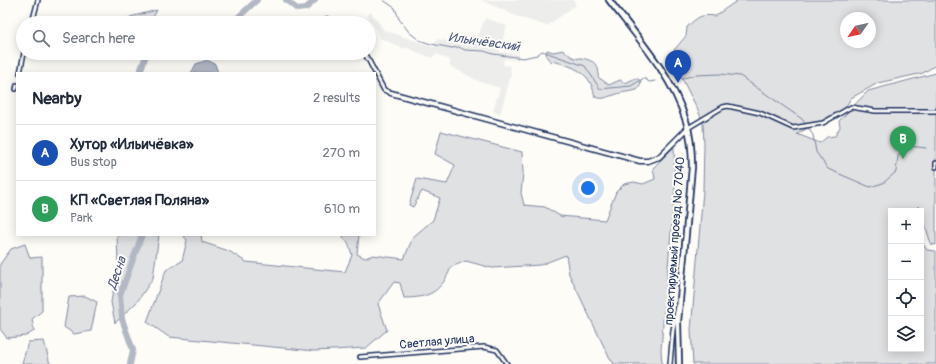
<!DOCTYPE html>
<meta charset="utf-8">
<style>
:root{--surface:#fff;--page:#f6f6f7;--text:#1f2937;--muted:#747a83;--line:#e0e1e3;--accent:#d1495b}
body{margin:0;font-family:Pangolin,sans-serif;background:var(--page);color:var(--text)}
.controls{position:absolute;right:12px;bottom:12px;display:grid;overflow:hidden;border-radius:0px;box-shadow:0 2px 10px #0003}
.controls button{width:36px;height:36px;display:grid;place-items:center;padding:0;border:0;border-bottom:1px solid var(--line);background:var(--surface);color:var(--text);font:20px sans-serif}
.compass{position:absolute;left:840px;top:12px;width:36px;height:36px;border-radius:50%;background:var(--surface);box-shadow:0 2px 10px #0003;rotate:236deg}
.you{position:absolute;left:588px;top:188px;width:14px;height:14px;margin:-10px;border:3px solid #fff;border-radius:50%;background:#1a73e8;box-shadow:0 0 0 6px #1a73e833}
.badge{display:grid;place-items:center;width:26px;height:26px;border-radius:50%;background:var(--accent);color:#fff;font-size:13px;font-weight:700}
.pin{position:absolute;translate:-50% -33px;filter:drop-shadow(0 1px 2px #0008)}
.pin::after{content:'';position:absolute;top:21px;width:14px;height:12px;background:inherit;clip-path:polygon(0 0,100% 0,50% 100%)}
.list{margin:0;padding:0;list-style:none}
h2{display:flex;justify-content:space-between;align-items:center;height:52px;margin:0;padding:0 16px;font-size:17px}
h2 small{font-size:13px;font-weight:400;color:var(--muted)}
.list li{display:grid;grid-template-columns:26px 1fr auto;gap:12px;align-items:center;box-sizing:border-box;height:56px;padding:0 16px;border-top:1px solid var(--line)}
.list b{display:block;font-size:15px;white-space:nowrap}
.list p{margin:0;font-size:13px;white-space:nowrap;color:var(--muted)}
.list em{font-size:13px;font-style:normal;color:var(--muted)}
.icon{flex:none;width:22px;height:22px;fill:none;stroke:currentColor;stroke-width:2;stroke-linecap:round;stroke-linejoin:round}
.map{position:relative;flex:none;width:936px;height:364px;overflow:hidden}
.search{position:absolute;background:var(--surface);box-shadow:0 2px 10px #0003;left:16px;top:16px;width:360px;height:44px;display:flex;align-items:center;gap:10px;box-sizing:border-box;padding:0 14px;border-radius:22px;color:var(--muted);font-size:15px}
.panel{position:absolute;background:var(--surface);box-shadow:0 2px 10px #0003;left:16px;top:72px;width:360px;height:164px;border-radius:0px}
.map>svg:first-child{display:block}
.built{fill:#edeeec}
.green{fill:#e0e1e3;stroke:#7e88a0;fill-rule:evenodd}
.water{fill:#b3b8c5;stroke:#76819c}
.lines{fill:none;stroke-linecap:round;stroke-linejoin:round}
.stream{stroke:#76819c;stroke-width:1}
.river{stroke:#b3b8c5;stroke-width:6}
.minor-casing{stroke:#1b2f5e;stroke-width:6}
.tertiary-casing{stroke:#1b2f5e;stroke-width:7}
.secondary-casing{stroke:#1b2f5e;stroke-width:8}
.minor{stroke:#fdfcf7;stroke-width:3}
.tertiary{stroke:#fdfcf7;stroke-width:4}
.secondary{stroke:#fdfcf7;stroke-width:4.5}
.labels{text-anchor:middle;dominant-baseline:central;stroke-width:4;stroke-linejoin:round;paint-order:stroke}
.street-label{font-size:12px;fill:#1b2f5e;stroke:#fdfcf7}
.water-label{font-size:13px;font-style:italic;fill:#49587d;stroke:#fdfcf7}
</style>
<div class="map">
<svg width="936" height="364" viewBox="0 0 936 364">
<rect width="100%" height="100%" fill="#fdfcf7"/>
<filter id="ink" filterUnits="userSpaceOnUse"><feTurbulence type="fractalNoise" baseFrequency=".025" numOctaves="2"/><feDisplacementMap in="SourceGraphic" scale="8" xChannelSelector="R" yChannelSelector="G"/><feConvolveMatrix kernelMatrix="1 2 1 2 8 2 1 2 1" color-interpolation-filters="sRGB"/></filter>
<g filter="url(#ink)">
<!-- built -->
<g class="built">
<polygon points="481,0 573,0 576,5 547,26 518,17"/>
<polygon points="371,12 384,30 434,47 437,39 463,44 467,36 478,37 485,18 507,26 499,52 519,54 518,60 504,59 503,65 510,66 511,75 500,115 493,111 500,88 480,82 450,66 450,60 436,54 432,58 407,48 402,48 380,38 378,32 367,15"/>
</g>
<!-- green -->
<g class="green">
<path d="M738 0H936V65L923 73 878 83 851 98 845 108 797 134 820 143 827 137 835 136 840 127 839 121 868 91 936 73V245L931 244 921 211 918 206 915 211H891V349H921V241L927 250 936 251V364H693L691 330 703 191 704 144 703 124 698 110 676 67 674 50 686 36 687 27C698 17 700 14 715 16ZM846 18H870V42H846Z"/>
<polygon points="157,10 150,23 126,23 130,17"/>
<path d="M547 50 553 52 564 50C567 53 571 57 575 58 576 59 580 58 581 58 593 60 601 65 598 77L609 85 620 80 625 83 636 78 641 81 640 86 637 90C629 92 621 92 614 95 605 97 605 100 595 97 594 93 593 88 591 84 585 70 565 63 550 61L546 56Z"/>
<path d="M441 131 522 152 523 173 521 193 524 205 545 207 560 216 605 220 616 192 624 184 634 182 643 184 655 179 653 168 674 147 675 188 664 311 661 350 662 364H614L608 355 569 274 566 255 540 265 492 268 466 261 451 267C442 291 430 298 404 298L400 283 394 282 378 304 387 330 366 348 315 351 169 337 147 322 166 270 182 261 187 240 183 235H201L202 242 229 251 246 262 345 272 352 255 348 242 343 238V235H359L357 254 365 258 373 255 404 259 413 237 433 220 440 198 422 191 413 207 409 205 417 179 447 184 455 165 435 154Z"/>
<polygon points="117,235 159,235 153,278 137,302 115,323 111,302 118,264"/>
<polygon points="25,244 30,258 42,257 42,311 32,319 34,331 26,336 7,338 0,329 0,264 11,249"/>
<polygon points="85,296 97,302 91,331 74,334 64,327 69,297"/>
<polygon points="44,341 50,364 22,364 28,342"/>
</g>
<!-- water -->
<polygon class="water" points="207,60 215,64 218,73 191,73 196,64"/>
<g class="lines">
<!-- stream -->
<g class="stream">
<polyline points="383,0 395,8 399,19 409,32 419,40 431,44 452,48 459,47 465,50 484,51 493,54 523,58 537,55 542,51 585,66 600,89 631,86 644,78 649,82 655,81"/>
<polyline points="683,78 696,75 720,74 740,76 802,119 805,123"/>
<polyline points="808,128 813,135 816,152 828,169 870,187 883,183 896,172 898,156 909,146 926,148"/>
</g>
<!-- river -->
<g class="river">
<polyline points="286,0 297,9 306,8 315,0"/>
<polyline points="231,23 233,22 257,0"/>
<polyline points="141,73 141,69 147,53"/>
<polyline points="130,364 133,350 122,319 120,295 142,235"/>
</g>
<defs>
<g id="minor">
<polyline points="327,19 334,23"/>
<polyline points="32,23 38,0"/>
<polyline points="364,53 369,61 384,90 391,93"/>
<polyline points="20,73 24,53"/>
<polyline points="16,89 17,85"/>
<polyline points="688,128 723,107 728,106 760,113 793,128 823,123 851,107 875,111 936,111"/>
<polyline points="936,163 936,167"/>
<polyline points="360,357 484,347 497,350 507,364"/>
<polyline points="670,364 673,330 678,306"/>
</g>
<polyline id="tertiary" points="391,93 640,161 648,161 659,157 688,128"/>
<path id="secondary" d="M609 0C638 38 672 75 686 121 691 136 692 152 692 167L678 322 679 364"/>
</defs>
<!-- minor casing -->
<use href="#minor" class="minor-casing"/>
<!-- tertiary casing -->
<use href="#tertiary" class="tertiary-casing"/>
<!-- secondary casing -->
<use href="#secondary" class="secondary-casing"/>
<!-- minor -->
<use href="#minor" class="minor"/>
<!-- tertiary -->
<use href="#tertiary" class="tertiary"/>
<!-- secondary -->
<use href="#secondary" class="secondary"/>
</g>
</g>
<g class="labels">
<!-- street labels -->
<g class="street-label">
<text transform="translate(675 241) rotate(-86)">проектируемый проезд № 7040</text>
<text transform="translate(437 342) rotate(-5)">Светлая улица</text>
</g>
<!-- water labels -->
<g class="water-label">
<text transform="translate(484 42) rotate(8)">Ильичёвский</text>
<text transform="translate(117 273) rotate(-71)">Десна</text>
</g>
</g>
</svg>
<div class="controls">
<button>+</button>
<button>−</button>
<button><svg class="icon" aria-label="locate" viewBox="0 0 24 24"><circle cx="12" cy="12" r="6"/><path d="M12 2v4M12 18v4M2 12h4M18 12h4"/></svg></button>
<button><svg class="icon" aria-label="layers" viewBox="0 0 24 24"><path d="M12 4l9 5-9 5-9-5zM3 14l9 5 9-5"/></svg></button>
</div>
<svg class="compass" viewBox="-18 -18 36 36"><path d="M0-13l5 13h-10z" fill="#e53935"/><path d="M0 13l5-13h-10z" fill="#747a83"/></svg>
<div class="you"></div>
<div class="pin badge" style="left:678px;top:83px;background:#1a4fb4">A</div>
<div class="pin badge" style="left:903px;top:159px;background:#2e9e5b">B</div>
<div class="search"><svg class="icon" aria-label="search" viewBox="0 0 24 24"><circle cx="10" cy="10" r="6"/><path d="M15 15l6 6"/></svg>Search here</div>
<section class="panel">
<h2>Nearby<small>2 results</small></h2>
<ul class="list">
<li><span class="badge" style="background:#1a4fb4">A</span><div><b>Хутор «Ильичёвка»</b><p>Bus stop</p></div><em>270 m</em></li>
<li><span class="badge" style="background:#2e9e5b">B</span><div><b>КП «Светлая Поляна»</b><p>Park</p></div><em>610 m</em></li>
</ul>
</section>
</div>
